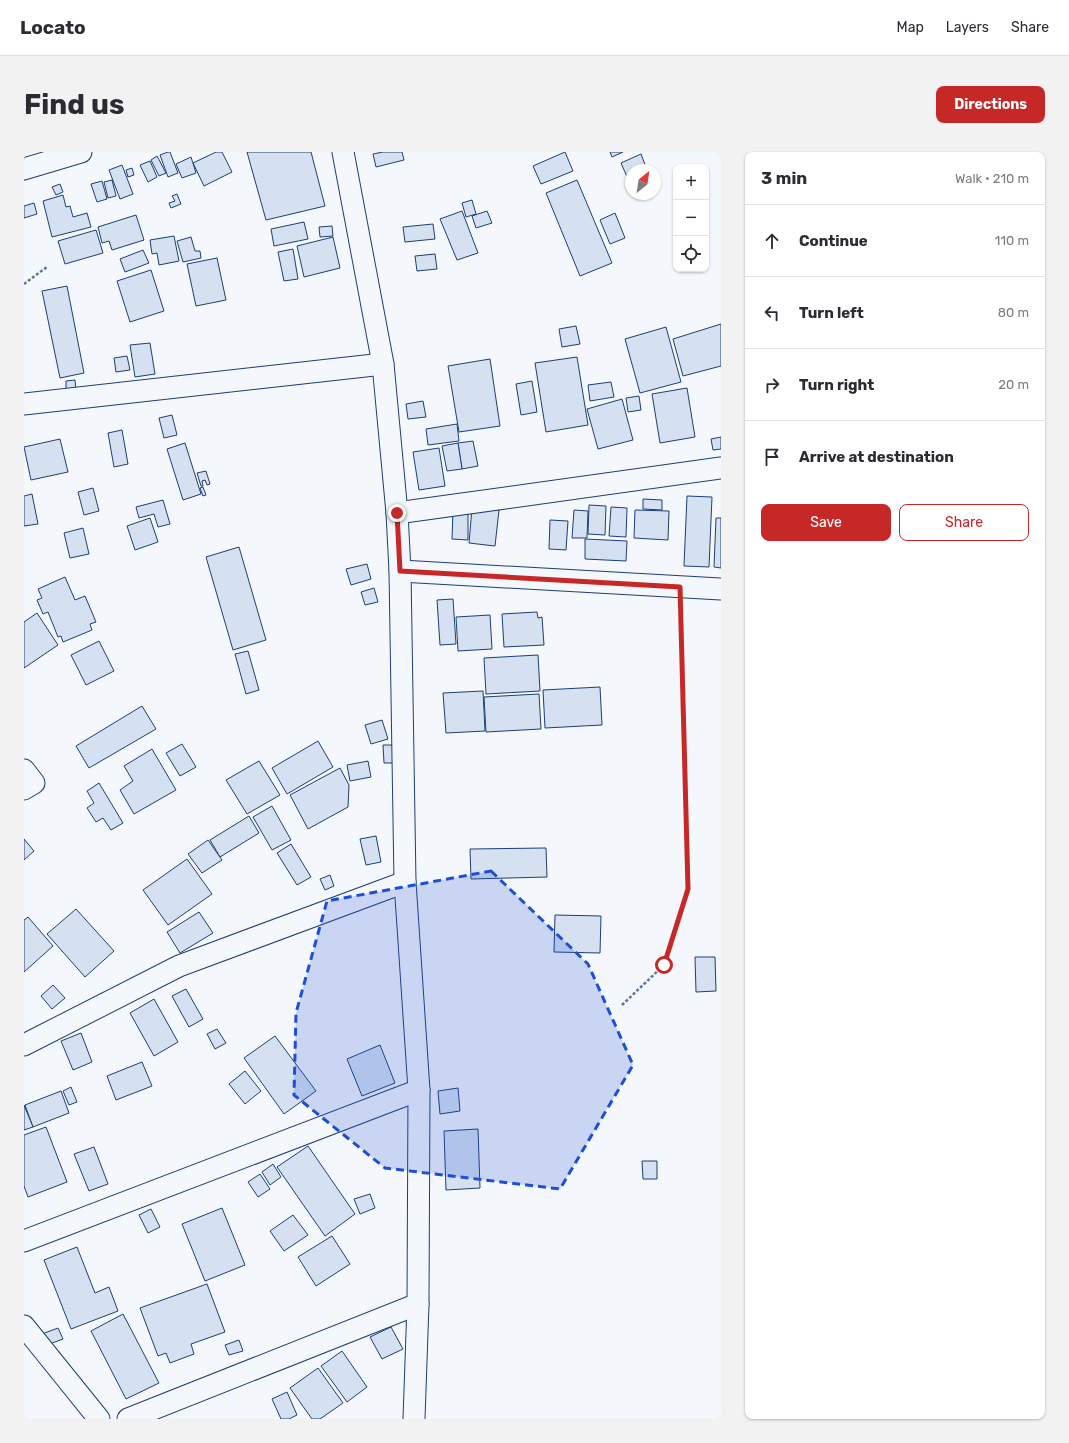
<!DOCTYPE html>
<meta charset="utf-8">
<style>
:root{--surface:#fff;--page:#f2f2f3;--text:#2b2b33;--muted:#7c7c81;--line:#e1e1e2;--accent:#c62828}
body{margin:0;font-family:Rubik,sans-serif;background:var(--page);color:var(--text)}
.controls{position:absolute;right:12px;top:12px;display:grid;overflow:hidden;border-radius:8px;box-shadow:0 1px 3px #0004}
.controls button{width:36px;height:36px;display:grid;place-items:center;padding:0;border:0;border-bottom:1px solid var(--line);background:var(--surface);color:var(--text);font:20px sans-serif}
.compass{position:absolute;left:601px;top:12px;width:36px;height:36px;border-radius:50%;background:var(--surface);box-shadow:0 1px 3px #0004;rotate:30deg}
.stop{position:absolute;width:12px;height:12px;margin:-9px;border:3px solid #c62828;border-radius:50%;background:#fff}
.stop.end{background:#c62828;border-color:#fff;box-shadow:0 1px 4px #0008}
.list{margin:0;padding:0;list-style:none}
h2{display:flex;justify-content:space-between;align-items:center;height:52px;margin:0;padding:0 16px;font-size:17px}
h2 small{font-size:13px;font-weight:400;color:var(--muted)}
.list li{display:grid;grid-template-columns:26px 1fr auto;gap:12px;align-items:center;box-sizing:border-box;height:72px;padding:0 16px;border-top:1px solid var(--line)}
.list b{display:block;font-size:15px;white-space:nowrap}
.list em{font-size:13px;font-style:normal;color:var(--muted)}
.actions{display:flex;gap:8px;padding:12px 16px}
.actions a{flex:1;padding:9px 0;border:1px solid var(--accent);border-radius:8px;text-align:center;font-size:14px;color:var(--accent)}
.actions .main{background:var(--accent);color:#fff}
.icon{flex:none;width:22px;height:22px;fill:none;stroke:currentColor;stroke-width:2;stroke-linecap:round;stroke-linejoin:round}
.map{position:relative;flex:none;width:697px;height:1267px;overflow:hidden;border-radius:8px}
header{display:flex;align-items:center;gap:24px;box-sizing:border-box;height:56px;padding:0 20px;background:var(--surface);border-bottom:1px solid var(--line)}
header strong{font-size:19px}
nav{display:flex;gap:22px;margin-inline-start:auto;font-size:14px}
.intro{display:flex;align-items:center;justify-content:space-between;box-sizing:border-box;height:96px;padding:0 24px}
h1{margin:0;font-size:28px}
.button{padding:10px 18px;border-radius:8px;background:var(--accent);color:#fff;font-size:14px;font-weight:700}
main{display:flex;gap:24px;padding:0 24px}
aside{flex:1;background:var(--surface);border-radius:8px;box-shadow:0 1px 3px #0004}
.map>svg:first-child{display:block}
.building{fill:#d5e0f0;stroke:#1d3f73}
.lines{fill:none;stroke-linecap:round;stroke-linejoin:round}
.minor-casing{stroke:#1d3f73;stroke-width:23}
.path{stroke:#5e769c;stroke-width:2.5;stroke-dasharray:3 2;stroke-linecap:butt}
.minor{stroke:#f4f7fb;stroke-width:21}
.route{stroke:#c62828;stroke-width:5}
.marked{fill:#1d4ed8;fill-opacity:0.2;stroke:#1d4ed8;stroke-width:3;stroke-dasharray:8 5;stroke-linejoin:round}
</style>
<header>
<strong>Locato</strong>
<nav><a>Map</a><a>Layers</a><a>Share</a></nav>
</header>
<div class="intro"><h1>Find us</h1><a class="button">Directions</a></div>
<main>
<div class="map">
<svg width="697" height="1267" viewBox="0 0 697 1267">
<rect width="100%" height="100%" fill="#f4f7fb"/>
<!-- building -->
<g class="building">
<polygon points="144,0 146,0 154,21 144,25 136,3"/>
<polygon points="192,0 198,0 208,20 180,34 169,11"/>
<polygon points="223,0 287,0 301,54 242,68"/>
<polygon points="359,0 378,0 380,8 352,15 349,2"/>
<polygon points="541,0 549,19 517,32 509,14"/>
<polygon points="586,0 599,0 588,5"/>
<polygon points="617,2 623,18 607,18 607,34 597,11"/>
<polygon points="133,4 142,21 135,24 127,8"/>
<polygon points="167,5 172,21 158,26 152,12"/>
<polygon points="126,9 133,25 124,30 116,13"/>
<polygon points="98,13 109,42 96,47 85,18"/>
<polygon points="108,16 110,23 104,25 102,18"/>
<polygon points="88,28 92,44 84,46 80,30"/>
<polygon points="553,28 588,111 556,124 522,41"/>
<polygon points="78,29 83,47 73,50 67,32"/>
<polygon points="36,32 39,40 32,43 28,35"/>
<polygon points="153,42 157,52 147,56 145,51 151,49 148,44"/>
<polygon points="39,43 42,55 46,54 49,65 63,61 67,75 28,85 19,49"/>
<polygon points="448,48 452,62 442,65 438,51"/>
<polygon points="10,51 13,62 0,66 0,54"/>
<polygon points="438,59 454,101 433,108 416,67"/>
<polygon points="463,59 468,71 452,76 448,64"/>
<polygon points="591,61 601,86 586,92 576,68"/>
<polygon points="112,63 120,88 88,98 85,89 78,91 74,75"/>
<polygon points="280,70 284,87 250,94 247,77"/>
<polygon points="409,72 411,87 381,90 379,75"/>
<polygon points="308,74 309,84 296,85 295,75"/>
<polygon points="72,78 79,101 41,112 34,89"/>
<polygon points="150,84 155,109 135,113 133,101 128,102 126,88"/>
<polygon points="167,85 171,99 176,99 177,106 159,110 153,89"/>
<polygon points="309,85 316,116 280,125 273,94"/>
<polygon points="269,97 274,127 260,129 254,100"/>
<polygon points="119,98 125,111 101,120 96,107"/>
<polygon points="411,102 413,117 393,119 391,104"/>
<polygon points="193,106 202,148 172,154 163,112"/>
<polygon points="127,118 140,159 106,170 93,129"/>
<polygon points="43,134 60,221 36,226 18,139"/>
<polygon points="697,172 697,214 659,224 649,187"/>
<polygon points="552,174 556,192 538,195 535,177"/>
<polygon points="642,175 657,230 616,241 601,187"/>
<polygon points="126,191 131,222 111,225 106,193"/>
<polygon points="103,204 106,218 92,220 90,206"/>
<polygon points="553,205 564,273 522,280 511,211"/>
<polygon points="466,207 476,274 435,280 424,214"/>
<polygon points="51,228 52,238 42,238 42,229"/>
<polygon points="508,229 513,260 497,263 492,232"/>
<polygon points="587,230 590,245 566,249 564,233"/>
<polygon points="663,236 671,285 636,291 628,242"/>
<polygon points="615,244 617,258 604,260 602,246"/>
<polygon points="598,247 609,288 574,297 563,257"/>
<polygon points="399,249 402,265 384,267 382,252"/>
<polygon points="148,263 153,283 140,286 135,266"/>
<polygon points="433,272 435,289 404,293 402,277"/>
<polygon points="98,278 104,312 90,315 84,281"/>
<polygon points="697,285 697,297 689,298 687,287"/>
<polygon points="36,287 44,320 7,328 0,295"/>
<polygon points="449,289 454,314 438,317 434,291"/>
<polygon points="161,291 177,342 159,348 143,297"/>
<polygon points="434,291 438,317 423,319 418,294"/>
<polygon points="415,296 421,334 395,338 389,300"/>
<polygon points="182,319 186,332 183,333 181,328 178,329 179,334 177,334 173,321"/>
<polygon points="179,335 182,343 179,344 176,336"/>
<polygon points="69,336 75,359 60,363 54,340"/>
<polygon points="8,342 14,372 0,374 0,344"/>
<polygon points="663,344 688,345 685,415 660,414"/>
<polygon points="619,347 638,348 638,358 619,357"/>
<polygon points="139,348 146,372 134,375 130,362 115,366 112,355"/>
<polygon points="565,353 582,354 581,383 564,382"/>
<polygon points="587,355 603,356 602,385 585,384"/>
<polygon points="448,356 475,358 471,394 445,391"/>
<polygon points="550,358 564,359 563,386 548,386"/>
<polygon points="611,358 645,359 644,388 610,386"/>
<polygon points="429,359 444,359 444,388 428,387"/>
<polygon points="126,366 134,390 111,398 103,374"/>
<polygon points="692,366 697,366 697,416 690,415"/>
<polygon points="526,368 544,369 542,398 525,397"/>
<polygon points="59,376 65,402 46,406 40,381"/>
<polygon points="561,387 603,389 602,409 561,407"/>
<polygon points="215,395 242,488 209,498 182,405"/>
<polygon points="343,412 347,427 327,433 322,417"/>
<polygon points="41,425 51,448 61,444 72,470 66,472 68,478 39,490 37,484 34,485 24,460 19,462 13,448 18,446 14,437"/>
<polygon points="350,436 354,450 341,453 337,440"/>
<polygon points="429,447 432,492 416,493 413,448"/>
<polygon points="513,460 514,466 518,465 520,493 480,495 478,462"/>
<polygon points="13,461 34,493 0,516 0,470"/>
<polygon points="466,463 468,497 434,499 432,465"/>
<polygon points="75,489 90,519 62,533 47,503"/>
<polygon points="224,499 235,538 222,542 211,502"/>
<polygon points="514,503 516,539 462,542 460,506"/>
<polygon points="576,535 578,573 521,576 519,538"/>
<polygon points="459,539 461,579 422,581 419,541"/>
<polygon points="515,542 517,577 462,580 460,545"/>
<polygon points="118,554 132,577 65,616 52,594"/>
<polygon points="358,568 364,587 347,592 341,573"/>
<polygon points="294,589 309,615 263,642 248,616"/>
<polygon points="158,592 172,615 156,624 142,601"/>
<polygon points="359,593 370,593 371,611 360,611"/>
<polygon points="128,597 152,638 110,662 96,638 109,629 100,614"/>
<polygon points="235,609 256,643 223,662 202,628"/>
<polygon points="344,609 347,625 326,629 323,613"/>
<polygon points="316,616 325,633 324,655 284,677 266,643"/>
<polygon points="75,631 99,671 87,678 79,666 72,670 63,656 70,651 63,639"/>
<polygon points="248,654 267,688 248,698 229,665"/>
<polygon points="225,664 235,681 196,705 186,688"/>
<polygon points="352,684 357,710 342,713 336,687"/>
<polygon points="0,687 10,699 0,708"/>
<polygon points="184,688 198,708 178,721 164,702"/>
<polygon points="267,692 287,725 273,733 253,701"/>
<polygon points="522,696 523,725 447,727 446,697"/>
<polygon points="163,707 188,742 144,773 119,738"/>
<polygon points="306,723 310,734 301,738 296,727"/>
<polygon points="52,757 90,799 61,825 23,782"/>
<polygon points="175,760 189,781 156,801 143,780"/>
<polygon points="531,763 577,764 576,801 530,800"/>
<polygon points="4,765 29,794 0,820 0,768"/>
<polygon points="671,805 691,805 692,839 672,840"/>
<polygon points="29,833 41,846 28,857 17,844"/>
<polygon points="162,837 179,867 165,875 148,844"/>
<polygon points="130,847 154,890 130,904 106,861"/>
<polygon points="193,877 202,891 191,897 183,882"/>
<polygon points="57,881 68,910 49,918 37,889"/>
<polygon points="251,884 292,939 260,962 220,906"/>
<polygon points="356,893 371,931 338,944 323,907"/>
<polygon points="118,910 128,934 92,948 83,924"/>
<polygon points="221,919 237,939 221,952 205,932"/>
<polygon points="47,935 53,950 45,953 39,939"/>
<polygon points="434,936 436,959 416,962 414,939"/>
<polygon points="37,939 45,961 9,975 1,953"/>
<polygon points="0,953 9,975 0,978"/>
<polygon points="22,975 43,1030 4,1045 0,1034 0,983"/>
<polygon points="454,977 456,1036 422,1038 420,979"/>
<polygon points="284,994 331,1062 301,1084 253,1015"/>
<polygon points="70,995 84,1032 65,1039 50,1002"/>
<polygon points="618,1009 633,1009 633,1027 619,1027"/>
<polygon points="249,1012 257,1025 246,1033 238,1020"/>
<polygon points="236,1022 246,1037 234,1045 224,1030"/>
<polygon points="346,1042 351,1056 336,1062 330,1047"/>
<polygon points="198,1056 221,1113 181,1129 158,1072"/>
<polygon points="127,1057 136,1075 124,1081 115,1063"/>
<polygon points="269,1063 284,1083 260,1099 246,1079"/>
<polygon points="308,1084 326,1112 292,1134 274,1105"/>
<polygon points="53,1095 71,1141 85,1135 94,1159 47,1177 20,1108"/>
<polygon points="183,1132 201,1180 167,1192 170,1202 146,1211 142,1201 134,1204 116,1156"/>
<polygon points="99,1162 135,1231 102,1247 67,1179"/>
<polygon points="367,1175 379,1197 358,1207 346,1185"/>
<polygon points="34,1176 39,1187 23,1193 18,1182"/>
<polygon points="215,1188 219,1199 205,1203 201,1193"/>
<polygon points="318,1199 343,1235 323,1250 297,1214"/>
<polygon points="294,1216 319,1251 296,1267 288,1267 266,1236"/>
<polygon points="263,1240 273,1263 265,1267 257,1267 248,1247"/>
</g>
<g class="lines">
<defs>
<g id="minor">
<polyline points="319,0 359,212 373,361 376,419 381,730 395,938 394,1152 390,1267"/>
<polyline points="0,17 57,0"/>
<polyline points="0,252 359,212"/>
<polyline points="373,361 697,316"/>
<polyline points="376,419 697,437"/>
<polyline points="0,618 10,631 0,637"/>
<polyline points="0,893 155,814 381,730"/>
<polyline points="0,1089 395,938"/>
<polyline points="0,1174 75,1267"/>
<polyline points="104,1267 394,1152"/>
</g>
</defs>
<!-- minor casing -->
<use href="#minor" class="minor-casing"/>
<!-- path -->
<g class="path">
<polyline points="0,132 23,115"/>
<polyline points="598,853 640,813 664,737 657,457"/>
</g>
<!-- minor -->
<use href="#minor" class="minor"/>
</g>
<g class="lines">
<!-- route -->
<polyline class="route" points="373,361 376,419 656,435 664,737 640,813"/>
</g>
<!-- marked area -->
<path class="marked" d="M467 719 564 812 609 913 536 1037 361 1016 270 943 272 861 303 749Z"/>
</svg>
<div class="controls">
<button>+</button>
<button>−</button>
<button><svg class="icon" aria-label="locate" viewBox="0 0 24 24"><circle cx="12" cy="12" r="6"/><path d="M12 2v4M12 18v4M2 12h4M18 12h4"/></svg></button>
</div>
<svg class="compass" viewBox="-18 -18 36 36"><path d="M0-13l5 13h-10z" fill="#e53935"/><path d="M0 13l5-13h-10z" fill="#7c7c81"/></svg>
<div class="stop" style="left:640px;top:813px"></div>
<div class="stop end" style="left:373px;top:361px"></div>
</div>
<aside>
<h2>3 min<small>Walk · 210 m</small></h2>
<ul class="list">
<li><svg class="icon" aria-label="ahead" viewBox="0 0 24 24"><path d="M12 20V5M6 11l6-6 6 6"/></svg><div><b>Continue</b></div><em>110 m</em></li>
<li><svg class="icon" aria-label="left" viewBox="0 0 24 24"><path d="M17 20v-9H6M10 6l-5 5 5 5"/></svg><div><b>Turn left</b></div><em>80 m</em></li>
<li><svg class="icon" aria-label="right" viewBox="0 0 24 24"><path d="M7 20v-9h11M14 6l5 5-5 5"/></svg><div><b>Turn right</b></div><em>20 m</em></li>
<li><svg class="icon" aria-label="arrive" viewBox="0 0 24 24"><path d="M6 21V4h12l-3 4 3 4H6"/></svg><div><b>Arrive at destination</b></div></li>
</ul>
<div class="actions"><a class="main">Save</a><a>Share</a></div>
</aside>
</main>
